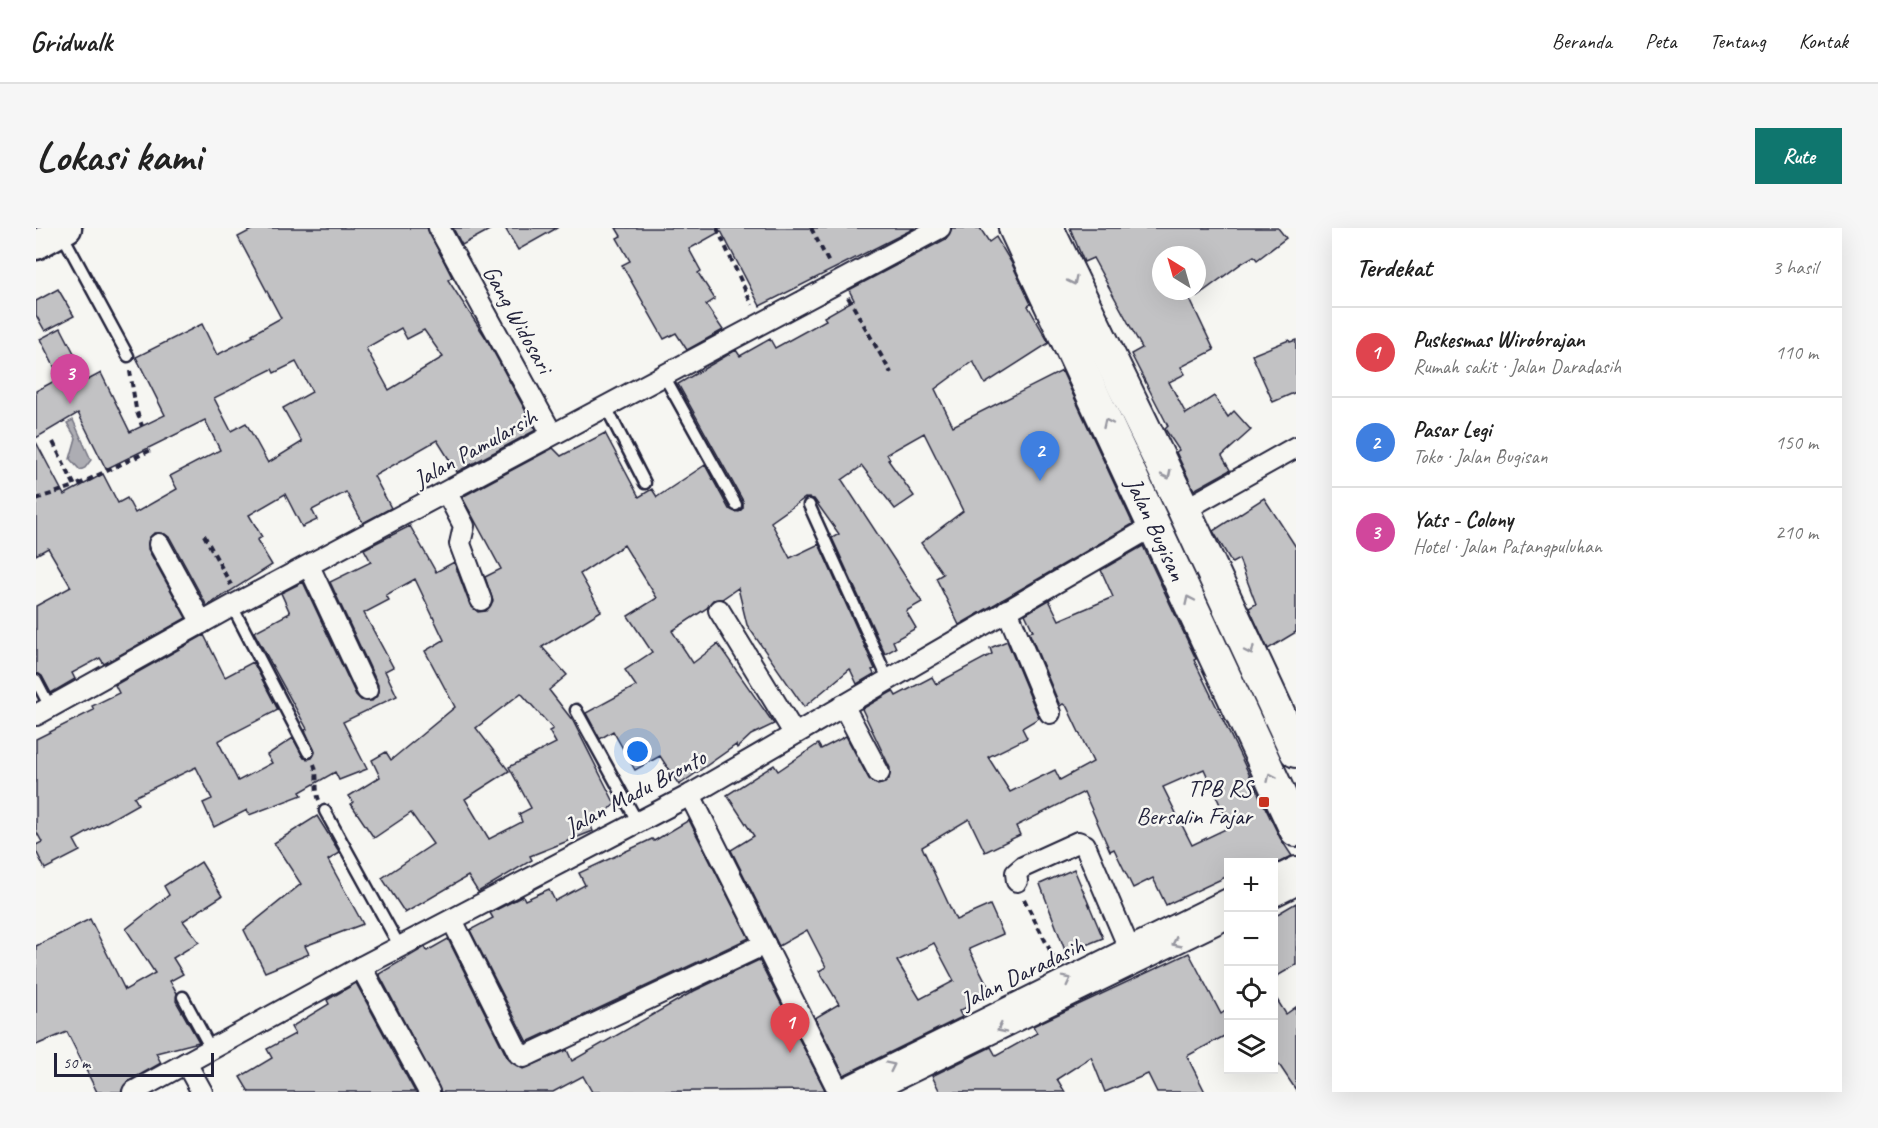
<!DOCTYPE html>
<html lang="id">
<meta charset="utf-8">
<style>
:root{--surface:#fff;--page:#f6f6f6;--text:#222;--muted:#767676;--line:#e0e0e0;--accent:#0f766e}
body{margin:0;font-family:Caveat,sans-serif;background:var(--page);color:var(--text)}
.controls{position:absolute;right:18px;bottom:18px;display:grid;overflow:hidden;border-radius:0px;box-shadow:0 6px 24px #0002}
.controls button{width:54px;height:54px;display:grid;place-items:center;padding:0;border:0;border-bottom:2px solid var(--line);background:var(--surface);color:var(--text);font:30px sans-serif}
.compass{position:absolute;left:1116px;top:18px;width:54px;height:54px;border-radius:50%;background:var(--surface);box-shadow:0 6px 24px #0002;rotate:323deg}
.scale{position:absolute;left:18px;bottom:15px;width:160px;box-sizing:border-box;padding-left:6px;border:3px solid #22223b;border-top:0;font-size:16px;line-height:21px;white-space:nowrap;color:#22223b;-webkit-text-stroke:4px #f6f6f2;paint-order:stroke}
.you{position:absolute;left:602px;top:524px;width:21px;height:21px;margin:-15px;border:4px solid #fff;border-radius:50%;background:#1a73e8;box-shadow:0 0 0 9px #1a73e833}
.badge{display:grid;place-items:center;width:39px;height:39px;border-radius:50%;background:var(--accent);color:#fff;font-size:20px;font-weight:700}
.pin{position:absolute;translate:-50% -50px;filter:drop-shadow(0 2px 3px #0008)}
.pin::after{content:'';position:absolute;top:32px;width:21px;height:18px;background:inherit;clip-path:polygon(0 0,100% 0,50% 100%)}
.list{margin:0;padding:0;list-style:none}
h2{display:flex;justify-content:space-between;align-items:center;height:78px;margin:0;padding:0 24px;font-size:26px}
h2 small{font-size:20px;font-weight:400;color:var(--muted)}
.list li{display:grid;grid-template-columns:39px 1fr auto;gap:18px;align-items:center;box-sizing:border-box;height:90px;padding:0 24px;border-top:2px solid var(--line)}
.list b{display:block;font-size:22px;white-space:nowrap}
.list p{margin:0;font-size:20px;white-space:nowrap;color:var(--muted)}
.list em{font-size:20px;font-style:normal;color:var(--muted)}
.icon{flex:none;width:33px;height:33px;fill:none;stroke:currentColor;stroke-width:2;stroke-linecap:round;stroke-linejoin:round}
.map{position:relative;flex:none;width:1260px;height:864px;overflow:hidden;border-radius:0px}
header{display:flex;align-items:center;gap:36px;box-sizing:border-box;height:84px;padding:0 30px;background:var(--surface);border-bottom:2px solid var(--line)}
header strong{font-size:28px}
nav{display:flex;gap:33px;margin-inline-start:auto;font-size:21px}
.intro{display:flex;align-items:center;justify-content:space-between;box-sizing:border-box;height:144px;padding:0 36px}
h1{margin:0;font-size:42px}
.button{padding:15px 27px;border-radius:0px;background:var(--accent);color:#fff;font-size:21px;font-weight:700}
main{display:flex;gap:36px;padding:0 36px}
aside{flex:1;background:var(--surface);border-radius:0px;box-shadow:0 6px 24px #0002}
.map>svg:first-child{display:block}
.water{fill:#adadb3;stroke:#757583;stroke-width:1.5}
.building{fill:#c2c2c4;stroke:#22223b;stroke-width:1.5;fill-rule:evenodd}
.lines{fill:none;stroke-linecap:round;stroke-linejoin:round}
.lane-casing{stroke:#22223b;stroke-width:15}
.street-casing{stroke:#22223b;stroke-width:24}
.secondary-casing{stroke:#22223b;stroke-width:33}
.primary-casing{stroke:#22223b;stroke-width:36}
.path{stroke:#22223b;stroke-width:4;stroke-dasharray:6 4.5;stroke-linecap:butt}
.lane{stroke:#f6f6f2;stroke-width:10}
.street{stroke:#f6f6f2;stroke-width:20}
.secondary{stroke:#f6f6f2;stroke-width:28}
.primary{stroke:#f6f6f2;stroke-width:32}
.oneway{stroke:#9797a0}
.poi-dot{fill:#c8321e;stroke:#f6f6f2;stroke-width:2}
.labels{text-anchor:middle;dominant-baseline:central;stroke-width:5;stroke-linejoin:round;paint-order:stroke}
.street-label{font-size:24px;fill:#22223b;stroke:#f6f6f2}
.poi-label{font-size:24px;fill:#22223b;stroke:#f6f6f2;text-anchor:end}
</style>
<header>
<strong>Gridwalk</strong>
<nav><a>Beranda</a><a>Peta</a><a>Tentang</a><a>Kontak</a></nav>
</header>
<div class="intro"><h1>Lokasi kami</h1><a class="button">Rute</a></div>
<main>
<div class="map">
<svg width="1260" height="864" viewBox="0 0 1260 864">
<rect width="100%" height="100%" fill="#f6f6f2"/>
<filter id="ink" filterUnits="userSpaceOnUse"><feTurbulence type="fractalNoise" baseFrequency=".0167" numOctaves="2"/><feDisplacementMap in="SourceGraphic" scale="12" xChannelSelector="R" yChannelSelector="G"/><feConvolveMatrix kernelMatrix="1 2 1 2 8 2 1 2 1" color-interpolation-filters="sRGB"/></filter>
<g filter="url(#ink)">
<!-- water -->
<polygon class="water" points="37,192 55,232 49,240 44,242 34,231 40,210 31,195"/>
<!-- building -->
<g class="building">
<path d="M219 0H391L416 49 412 52 450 110 500 202 421 244 401 212 338 248 355 280 327 295 310 264 276 282 281 292 266 299 249 266 213 287 226 309 221 312 236 337 171 378 134 310 129 306 118 305 113 310 112 321 150 390 68 436 64 430 36 445 39 451 15 465 6 448 0 445V378L35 359 12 320 0 327V214L28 267 67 246 82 275 91 270 99 285 141 261 134 248 184 222 169 192 70 241 42 185 0 210V163L24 150 4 111 25 100 52 152 65 145 94 204 129 187 100 129 166 96 181 127 218 108 216 106 245 90 202 9ZM365 100 371 111 388 102 407 129 353 162 330 120ZM260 134 276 164 247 180 266 214 232 235 210 195 195 203 178 170 236 141 238 145Z"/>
<polygon points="417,0 457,0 426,17"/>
<polygon points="469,0 521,0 482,22"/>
<polygon points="580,0 879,0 724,78 685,3 653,21 665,43 662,45 679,71 670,77 687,102 651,122 640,105 628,111 586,37 594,33 581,10 585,8"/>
<path d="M916 0H944L953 14 960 9 975 34 995 76 992 78 1013 115 949 156 937 133 899 161 917 198 1026 143 1097 296 923 397 900 350 907 346 885 315 927 283 888 205 851 226 854 231 852 232 878 268 859 281 826 238 806 252 886 374 870 383 880 400 857 413 860 420 849 426 796 310 803 306 778 271 769 270 735 294 754 330 783 316 839 441 836 442 838 446 821 456 814 441 768 479 711 397 702 360 686 371 677 372 671 380 636 403 657 435 682 416 738 496 715 507 701 520 700 517 643 557 624 528 599 542 577 503 564 511 550 485 600 458 589 442 616 424 592 388 621 370 588 317 544 346 565 383 506 419 531 447 513 462 537 493 579 576 555 598 557 603 494 628 496 632 442 664 432 648 369 685 346 650 397 616 375 585 338 610 315 576 317 574 313 568 344 549 336 532 350 524 355 532 419 479 389 423 408 412 379 351 350 367 353 372 328 385 357 439 349 443 361 468 307 494 331 541 303 552 299 544 264 564 266 567 213 587 211 582 178 599 167 575 176 571 160 539 98 569 102 576 38 612 44 623 9 641 0 623V617L6 614 0 603V511L58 482 56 478 83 465 79 457 168 407 189 449 217 434 242 482 182 513 202 553 236 535 231 527 257 510 268 530H276L279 524 269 502 271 501 218 404 254 385 245 365 267 354 320 467 325 472 336 473 341 468 342 457 294 354 335 334 328 321 374 298 400 344 418 334 434 377 442 384 450 383 457 373 449 349 465 341 426 269 517 220 525 228 569 205 603 269 616 261 621 269 669 237 693 281 703 284 707 280V273L642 156 700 122 704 128 734 111 739 120 790 92 788 89 818 72 813 62 910 11ZM485 465 517 501 513 503 520 515 473 539 495 580 483 586 486 594 453 611 429 571 473 543 440 500Z"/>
<polygon points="1034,0 1242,0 1250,10 1221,32 1218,28 1206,35 1161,68 1161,27 1125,27 1125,63 1150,63 1178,122 1145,139 1149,146 1133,154 1150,186 1178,168 1192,189 1198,183 1215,202 1186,228 1194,242 1158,262 1140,224 1143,222 1129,201 1132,198 1095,126 1106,120 1057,30 1048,34"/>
<polygon points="22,61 38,88 9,103 0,87 0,73"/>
<polygon points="1253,112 1254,114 1260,112 1260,164 1237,174 1216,127"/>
<polygon points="1228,270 1260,319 1260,404 1232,421 1213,380 1220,376 1203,331 1196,335 1177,303"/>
<path d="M1107 318 1160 431 1158 432 1244 610 1256 628 1238 637V634H1192V648L1130 677 1117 650 1097 660 1078 621 1074 623 1048 564 980 598 984 607 949 624 933 591 886 619 920 692 954 677 967 706 933 721 956 766 923 783 926 789 808 847 779 790 803 776 783 743 790 739 771 702 743 718 695 622 718 608 691 567 738 537 742 543 782 516 785 521 810 508 833 551 842 557 849 555 853 551 854 540 826 481 857 463 860 468 896 449 900 456 956 426 954 420 971 413 1003 490 986 500 991 510 952 529 974 564 1019 542 1024 552 1057 534 1031 479 1027 476 1024 478 993 404 997 403 989 386 1013 372 1023 392 1077 369 1065 342ZM1168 541 1194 599 1156 617 1127 559ZM898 715 918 753 884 771 861 733Z"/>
<polygon points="281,588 304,625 292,632 327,696 269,718 273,726 229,744 208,702 265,656 238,615"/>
<polygon points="653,592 713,710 491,814 434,702 457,690 454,685 487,668 489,672 513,661 519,673 549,657 543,645 616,611 618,613"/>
<polygon points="165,634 186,668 147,693 163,714 137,730 147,746 134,753 141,765 140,773 163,814 120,825 125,835 91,854 85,864 61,864 31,804 0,817 0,718 54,691 89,762 119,745 90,701 133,667 128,658"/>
<polygon points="1038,641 1067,710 1030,725 1004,656"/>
<polygon points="1260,675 1260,737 1238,750 1238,688"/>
<polygon points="412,711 472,831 487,841 531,822 536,833 658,763 723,732 789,862 556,864 547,848 517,864 405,864 343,746 389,719 391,723"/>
<polygon points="1153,725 1185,786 1192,781 1192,806 1151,828 1169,864 1121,864 1112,846 1069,864 1055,829 1021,851 1029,864 904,864 896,848 955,819 960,828 1001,805 997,798"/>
<polygon points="320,755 379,864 213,864 204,849 236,830 231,821 259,806 255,799 293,776 291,772"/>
<polygon points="1238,767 1250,786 1260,779 1260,862 1238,829"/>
</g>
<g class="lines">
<defs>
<g id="lane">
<polyline points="25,4 92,128"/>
<polyline points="627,146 700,277"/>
<polyline points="569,177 609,255"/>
<polyline points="773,277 852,451"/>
<polyline points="196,378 272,524"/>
<polyline points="0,452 14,479"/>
<polyline points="540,482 601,593"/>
<polyline points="289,583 364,719"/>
<polyline points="147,769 175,821"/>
</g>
<g id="street">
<polyline points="403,0 516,206"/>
<polyline points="411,265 428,298 424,316 445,372"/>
<polyline points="1148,282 1260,219"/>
<polyline points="123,316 166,395"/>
<polyline points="273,338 331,462"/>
<polyline points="683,382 758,505"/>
<polyline points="971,382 1014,485"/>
<polyline points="807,477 843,545"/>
<polyline points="0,487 196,378 904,0"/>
<polyline points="654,567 803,864"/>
<polyline points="1238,650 1260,639"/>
<polyline points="981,653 980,645 987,639 1042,614 1049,617 1093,720"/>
<polyline points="1238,668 1260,657"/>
<polyline points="416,692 483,826 488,829 729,716"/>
<polyline points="325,739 393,864"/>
<polyline points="150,835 166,864"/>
<polyline points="803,863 1192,671"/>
<polyline points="97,864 325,739 654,567 1119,297"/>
<polyline points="835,864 1192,690"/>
</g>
<polyline id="secondary" points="0,17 31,0"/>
<g id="primary">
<polyline points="979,0 1260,602"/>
<polyline points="1011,0 1148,282 1260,523"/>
</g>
</defs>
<!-- lane casing -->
<use href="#lane" class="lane-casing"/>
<!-- street casing -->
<use href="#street" class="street-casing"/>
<!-- secondary casing -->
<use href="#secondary" class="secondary-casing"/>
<!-- primary casing -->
<use href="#primary" class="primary-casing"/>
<!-- path -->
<g class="path">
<polyline points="681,0 716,77"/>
<polyline points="775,0 794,37"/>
<polyline points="812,69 855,145"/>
<polyline points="94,143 100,181 106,198"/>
<polyline points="17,214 39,258 115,222 114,219"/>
<polyline points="0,271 39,258"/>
<polyline points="168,307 195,357"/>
<path d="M278 536C283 549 278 560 283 572"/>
<polyline points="988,671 1020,734"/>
</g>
<!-- lane -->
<use href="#lane" class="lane"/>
<!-- street -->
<use href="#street" class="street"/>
<!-- secondary -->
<use href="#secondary" class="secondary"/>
<!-- primary -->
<use href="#primary" class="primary"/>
</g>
<!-- one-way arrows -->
<defs><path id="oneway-chevron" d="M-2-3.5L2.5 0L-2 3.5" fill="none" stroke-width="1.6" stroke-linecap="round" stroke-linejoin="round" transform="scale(1.5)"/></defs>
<g class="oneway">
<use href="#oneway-chevron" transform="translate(1037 53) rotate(64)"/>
<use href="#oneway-chevron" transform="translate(1071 195) rotate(-115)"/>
<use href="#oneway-chevron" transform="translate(1131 247) rotate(64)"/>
<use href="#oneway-chevron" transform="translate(1153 372) rotate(-115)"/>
<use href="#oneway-chevron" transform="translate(1214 423) rotate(65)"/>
<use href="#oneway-chevron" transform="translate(1235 549) rotate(-115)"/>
<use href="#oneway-chevron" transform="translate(1140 715) rotate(154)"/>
<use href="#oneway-chevron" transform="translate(1031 752) rotate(-27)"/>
<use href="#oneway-chevron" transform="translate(965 801) rotate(154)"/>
<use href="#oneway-chevron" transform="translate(855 838) rotate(-26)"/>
</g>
</g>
<!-- markers -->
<rect class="poi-dot" x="1222" y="568" width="12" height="12" rx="3"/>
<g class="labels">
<!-- street labels -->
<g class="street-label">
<text transform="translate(482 91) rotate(61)">Gang Widosari</text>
<text transform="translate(439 220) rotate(-29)">Jalan Pamularsih</text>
<text transform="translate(1120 301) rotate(65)">Jalan Bugisan</text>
<text transform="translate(599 564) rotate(-28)">Jalan Madu Bronto</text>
<text transform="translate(986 745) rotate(-26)">Jalan Daradasih</text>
</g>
<!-- poi labels -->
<g class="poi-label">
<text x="1216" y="560">TPB RS<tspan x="1216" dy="28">Bersalin Fajar</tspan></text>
</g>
</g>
</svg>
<div class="controls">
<button>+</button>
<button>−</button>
<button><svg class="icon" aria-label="locate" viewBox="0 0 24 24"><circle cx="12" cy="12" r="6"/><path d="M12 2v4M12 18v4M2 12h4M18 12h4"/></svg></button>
<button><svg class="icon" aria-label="layers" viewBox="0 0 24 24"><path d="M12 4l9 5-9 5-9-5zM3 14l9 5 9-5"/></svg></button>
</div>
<svg class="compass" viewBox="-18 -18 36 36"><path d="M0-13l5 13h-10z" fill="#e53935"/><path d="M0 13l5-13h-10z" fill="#767676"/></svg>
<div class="scale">50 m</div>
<div class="you"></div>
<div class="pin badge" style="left:754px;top:825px;background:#e0444e">1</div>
<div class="pin badge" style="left:1004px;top:253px;background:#3f7fe0">2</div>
<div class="pin badge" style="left:34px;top:176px;background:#d1479c">3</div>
</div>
<aside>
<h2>Terdekat<small>3 hasil</small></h2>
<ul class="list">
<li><span class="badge" style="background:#e0444e">1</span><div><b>Puskesmas Wirobrajan</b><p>Rumah sakit · Jalan Daradasih</p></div><em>110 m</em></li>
<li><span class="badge" style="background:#3f7fe0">2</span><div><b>Pasar Legi</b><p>Toko · Jalan Bugisan</p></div><em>150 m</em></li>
<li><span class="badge" style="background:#d1479c">3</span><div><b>Yats - Colony</b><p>Hotel · Jalan Patangpuluhan</p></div><em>210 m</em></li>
</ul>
</aside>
</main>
